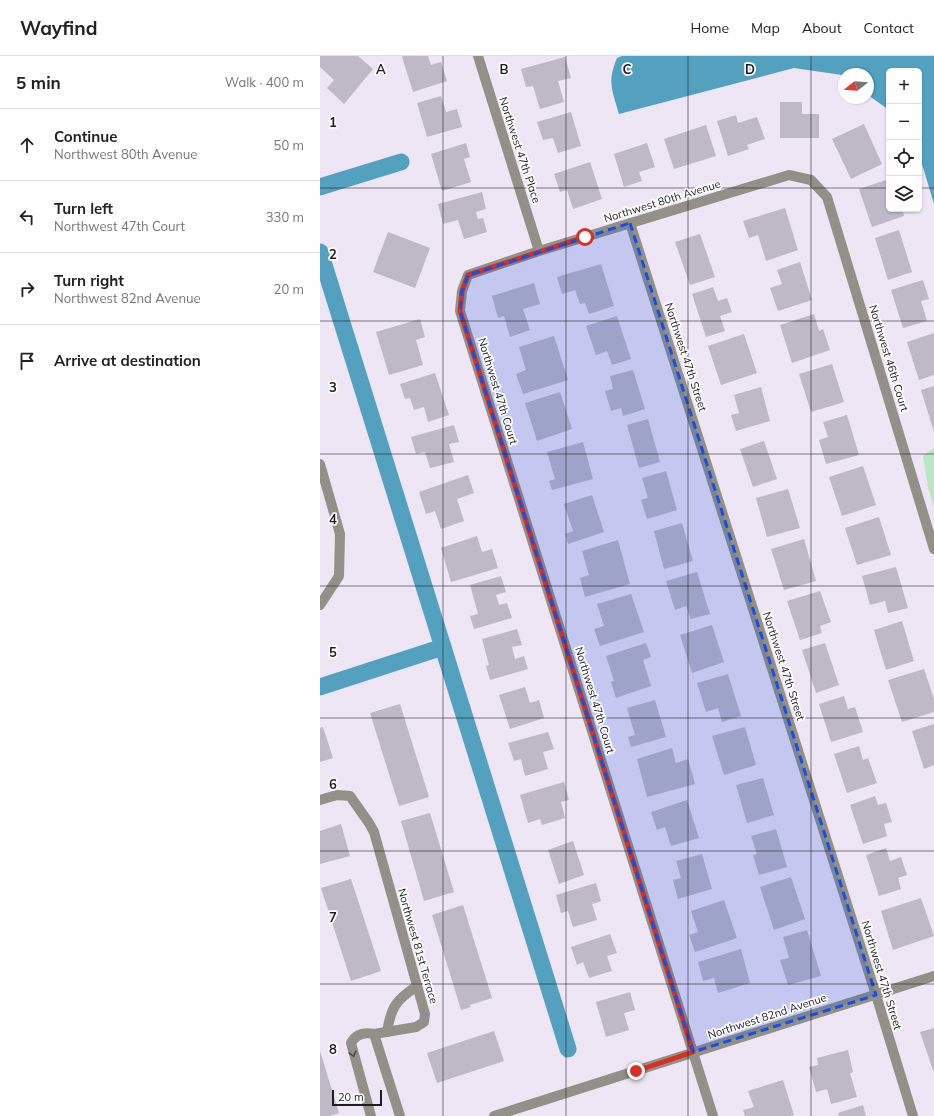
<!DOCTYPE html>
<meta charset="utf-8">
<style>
:root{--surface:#fff;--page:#f6f6f6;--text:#222;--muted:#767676;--line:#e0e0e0}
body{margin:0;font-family:Mulish,sans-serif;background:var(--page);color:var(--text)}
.controls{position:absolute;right:12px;top:12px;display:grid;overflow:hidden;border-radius:6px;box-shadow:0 1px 3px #0004}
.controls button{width:36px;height:36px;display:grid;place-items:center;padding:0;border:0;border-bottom:1px solid var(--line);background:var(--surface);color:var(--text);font:20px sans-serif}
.compass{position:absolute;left:518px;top:12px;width:36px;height:36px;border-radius:50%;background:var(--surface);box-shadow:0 1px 3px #0004;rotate:253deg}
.scale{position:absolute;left:12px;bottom:10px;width:50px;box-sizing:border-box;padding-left:4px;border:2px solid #1f1c22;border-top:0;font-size:11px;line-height:14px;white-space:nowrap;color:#1f1c22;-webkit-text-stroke:3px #fff;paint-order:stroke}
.stop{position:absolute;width:12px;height:12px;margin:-9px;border:3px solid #d93025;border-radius:50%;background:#fff}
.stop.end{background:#d93025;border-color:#fff;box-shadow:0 1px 4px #0008}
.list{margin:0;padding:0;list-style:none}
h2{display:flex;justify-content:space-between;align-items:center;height:52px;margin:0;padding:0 16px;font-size:17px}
h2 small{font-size:13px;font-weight:400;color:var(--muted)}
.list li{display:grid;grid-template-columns:26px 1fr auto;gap:12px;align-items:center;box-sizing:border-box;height:72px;padding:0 16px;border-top:1px solid var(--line)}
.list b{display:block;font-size:15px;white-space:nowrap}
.list p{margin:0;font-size:13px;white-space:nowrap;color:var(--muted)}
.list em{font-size:13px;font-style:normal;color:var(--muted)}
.icon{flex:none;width:22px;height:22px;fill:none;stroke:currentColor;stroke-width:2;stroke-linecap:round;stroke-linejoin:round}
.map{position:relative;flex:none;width:614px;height:1060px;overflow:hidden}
header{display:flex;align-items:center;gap:24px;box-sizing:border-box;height:56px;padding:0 20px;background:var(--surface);border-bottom:1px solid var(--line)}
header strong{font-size:19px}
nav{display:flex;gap:22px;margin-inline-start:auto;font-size:14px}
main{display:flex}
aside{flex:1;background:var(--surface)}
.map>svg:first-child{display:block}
.green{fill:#bbe5c5}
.water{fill:#53a1bf}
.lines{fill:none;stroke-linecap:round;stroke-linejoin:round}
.canal{stroke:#53a1bf;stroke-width:17}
.building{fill:#bfb8c7}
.minor{stroke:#929089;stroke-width:10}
.oneway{stroke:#4d4a4b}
.route{stroke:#d93025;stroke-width:5}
.marked{fill:#1d4ed8;fill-opacity:0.2;stroke:#1d4ed8;stroke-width:3;stroke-dasharray:8 5;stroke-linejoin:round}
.grid{fill:none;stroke:#1f1c22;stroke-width:1;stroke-opacity:0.55}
.labels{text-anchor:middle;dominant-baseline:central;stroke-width:3.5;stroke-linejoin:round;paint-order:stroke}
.street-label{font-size:11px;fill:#1f1c22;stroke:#fff}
.grid-label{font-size:13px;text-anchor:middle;font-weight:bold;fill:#1f1c22;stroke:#fff;stroke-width:3.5;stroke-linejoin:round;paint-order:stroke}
</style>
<header>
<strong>Wayfind</strong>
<nav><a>Home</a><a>Map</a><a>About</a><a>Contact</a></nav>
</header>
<main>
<aside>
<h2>5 min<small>Walk · 400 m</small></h2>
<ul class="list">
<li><svg class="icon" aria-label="ahead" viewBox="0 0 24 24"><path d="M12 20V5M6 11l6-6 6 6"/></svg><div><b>Continue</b><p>Northwest 80th Avenue</p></div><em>50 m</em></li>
<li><svg class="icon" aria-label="left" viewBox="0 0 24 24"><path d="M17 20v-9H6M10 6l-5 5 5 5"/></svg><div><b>Turn left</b><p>Northwest 47th Court</p></div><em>330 m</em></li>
<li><svg class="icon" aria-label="right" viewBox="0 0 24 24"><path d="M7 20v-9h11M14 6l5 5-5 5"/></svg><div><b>Turn right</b><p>Northwest 82nd Avenue</p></div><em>20 m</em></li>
<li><svg class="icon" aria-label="arrive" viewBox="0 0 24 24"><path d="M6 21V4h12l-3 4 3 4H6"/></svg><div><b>Arrive at destination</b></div></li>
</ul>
</aside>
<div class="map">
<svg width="614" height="1060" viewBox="0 0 614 1060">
<rect width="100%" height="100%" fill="#eee5f5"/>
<!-- green -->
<polygon class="green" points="614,392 614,452 608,431 603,400"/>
<!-- water -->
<path class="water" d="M302 0H614V148L599 98V15H569V54L548 39V18H524V21L522 19 474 12 299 58C292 34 287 26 297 2Z"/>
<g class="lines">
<!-- canal -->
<g class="canal">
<polyline points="0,131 81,106"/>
<polyline points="0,196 248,993"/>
<polyline points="0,631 123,591"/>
</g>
</g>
<!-- building -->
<g class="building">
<polygon points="0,0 38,0 53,13 24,48 7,32 14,24 0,11"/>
<polygon points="83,0 108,0 111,9 121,6 127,25 93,36 82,1"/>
<polygon points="245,1 251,22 238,25 244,46 220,53 213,30 206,31 201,13"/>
<polygon points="121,40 126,56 137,53 142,71 107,81 97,47"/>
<polygon points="460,46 482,46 482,58 499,58 499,82 460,82"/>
<polygon points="251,56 261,90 238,97 233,82 223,84 217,66"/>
<polygon points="416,59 418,67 437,61 445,83 427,89 429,93 408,100 397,65"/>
<polygon points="544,68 562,108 531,123 512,83"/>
<polygon points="386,69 396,100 354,113 344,83"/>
<polygon points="146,87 150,101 144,103 151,126 122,135 111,98"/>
<polygon points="327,87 335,111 319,116 322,125 304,131 294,98"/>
<polygon points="270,106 282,143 253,153 247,134 240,136 234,118"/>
<polygon points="569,123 569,153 582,153 584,160 552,171 539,133"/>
<polygon points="162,136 166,153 156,156 158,163 163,162 167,176 144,183 138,164 123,168 118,148"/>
<polygon points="465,152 478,194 446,205 438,179 429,182 423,165"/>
<polygon points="579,174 592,216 568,224 555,182"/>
<polygon points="68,176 110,192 95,232 53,216"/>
<polygon points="380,178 395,221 370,229 355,186"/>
<polygon points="480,206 492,244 458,255 450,232 462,228 457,214"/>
<polygon points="281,208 294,250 269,258 265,247 260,248 255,234 242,238 237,221"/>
<polygon points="603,224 609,243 601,245 607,265 583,272 571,234"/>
<polygon points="214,227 220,248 203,253 210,274 190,281 184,260 178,262 172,240"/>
<polygon points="393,231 398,245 407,242 412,256 400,260 405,275 386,281 372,238"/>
<polygon points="494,258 499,275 503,273 510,294 472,307 460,269"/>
<polygon points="297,260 311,303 292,309 287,295 276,299 266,270"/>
<polygon points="100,263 105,281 96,284 103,309 69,319 56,276"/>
<polygon points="614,277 614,319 599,324 587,286"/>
<polygon points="424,278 437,317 401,329 388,290"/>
<polygon points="234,280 248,324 203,338 196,318 206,314 199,291"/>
<polygon points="512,308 524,346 491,356 479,318"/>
<polygon points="313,314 325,353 303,360 301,352 291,355 285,335 293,333 290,320"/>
<polygon points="115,317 129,359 108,366 104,351 94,354 90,342 85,343 80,328"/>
<polygon points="614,330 614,376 601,334"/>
<polygon points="441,331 450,365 416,375 411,359 419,357 414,339"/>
<polygon points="240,336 252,373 217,385 205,347"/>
<polygon points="527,359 539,399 506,408 499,384 508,381 503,366"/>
<polygon points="328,363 340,406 319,412 307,369"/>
<polygon points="134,369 139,386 129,388 134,406 110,412 105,396 96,398 91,381"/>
<polygon points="444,385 457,423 433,431 420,393"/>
<polygon points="263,386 273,423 232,434 229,425 235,423 227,396"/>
<polygon points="543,410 556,449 522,460 509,421"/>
<polygon points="346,415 357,454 327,463 321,444 328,442 322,422"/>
<polygon points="148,419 154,437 137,443 144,465 121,473 115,455 106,458 99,436"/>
<polygon points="468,433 480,472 447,481 436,442"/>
<polygon points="272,439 284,476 248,488 245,478 253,475 244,448"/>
<polygon points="559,461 571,499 537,509 525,472"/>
<polygon points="362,467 373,505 344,513 334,475"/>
<polygon points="157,480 162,496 172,493 178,512 131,526 121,492"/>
<polygon points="484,483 496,525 464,534 451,493"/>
<polygon points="298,484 310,528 265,541 260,522 269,519 262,495"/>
<polygon points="576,511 588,552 568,557 565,545 550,549 542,520"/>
<polygon points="377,516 390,558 371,563 366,550 355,554 346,525"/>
<polygon points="181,520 186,536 176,539 179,549 187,547 192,562 154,573 150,560 158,558 150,529"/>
<polygon points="500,535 511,566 500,570 502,577 480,584 467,545"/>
<polygon points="311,538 324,576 280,590 274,573 284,570 277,548"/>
<polygon points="582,565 594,605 566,614 554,574"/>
<polygon points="392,569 404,606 372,617 360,579"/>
<polygon points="197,573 202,589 192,591 195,603 204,600 208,613 170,624 166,610 169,609 162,583"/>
<polygon points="326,587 331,601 323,604 331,630 296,642 291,626 294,625 286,600"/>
<polygon points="505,587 519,629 496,637 482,594"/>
<polygon points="604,613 614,643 614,656 582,666 568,624"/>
<polygon points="408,618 421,660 402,666 398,652 386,656 377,627"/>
<polygon points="205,631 210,647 219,644 224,662 190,673 179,639"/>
<polygon points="524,640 528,653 535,651 543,676 511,686 499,648"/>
<polygon points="335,644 346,681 311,691 308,681 315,679 307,652"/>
<polygon points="80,648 109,741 79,750 50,657"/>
<polygon points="614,668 614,709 604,713 592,675"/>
<polygon points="3,671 13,702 0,706 0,672"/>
<polygon points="425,671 436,709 404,719 392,680"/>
<polygon points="228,676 234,693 223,696 228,713 205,720 201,703 194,705 188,687"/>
<polygon points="539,690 543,704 548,702 557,727 527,737 514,698"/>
<polygon points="352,692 356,707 368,703 375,728 327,741 317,703"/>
<polygon points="443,722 454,759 427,767 416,729"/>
<polygon points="244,726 249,744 241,746 245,762 222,769 220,763 208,767 200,739"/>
<polygon points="555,740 558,749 566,747 572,766 564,768 567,780 543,788 530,749"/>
<polygon points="367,744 379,782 351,790 345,771 337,774 331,756"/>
<polygon points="110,757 134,836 104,845 81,765"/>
<polygon points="21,768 30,800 0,808 0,775"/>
<polygon points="456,773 467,811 439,819 433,799 437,798 431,780"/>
<polygon points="253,785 264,819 239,828 228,794"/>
<polygon points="566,792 570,805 581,801 587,819 578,822 581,833 559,840 546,799"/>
<polygon points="382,798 392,833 358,843 353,824 361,822 356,805"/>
<polygon points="471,821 485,863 454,874 440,831"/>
<polygon points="31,823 61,915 31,925 1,832"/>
<polygon points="276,827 281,845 272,848 277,864 253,871 248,855 241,857 236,839"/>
<polygon points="601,842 614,880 573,894 561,855"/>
<polygon points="404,844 417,882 375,896 369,879 378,876 371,855"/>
<polygon points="143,849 172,942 150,949 151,951 141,954 112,859"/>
<polygon points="487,874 501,920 468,929 460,904 469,902 463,881"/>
<polygon points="290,878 297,897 287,900 292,915 269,922 263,906 257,909 251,891"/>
<polygon points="421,893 430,927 398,937 394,922 383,925 378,906"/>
<polygon points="310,936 315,954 304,957 309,974 286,981 276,946"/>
<polygon points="614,972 614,1017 600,976"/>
<polygon points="174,975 184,1005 117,1027 107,997"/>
<polygon points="528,994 533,1016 530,1017 537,1041 511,1048 507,1033 496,1036 489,1011 498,1009 497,1002"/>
<polygon points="0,995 19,1057 10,1060 0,1060"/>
<polygon points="463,1024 474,1059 470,1060 425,1060 423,1054 434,1051 428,1035"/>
<polygon points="543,1049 546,1060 519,1060 518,1057"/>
</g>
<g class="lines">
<!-- minor -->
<g class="minor">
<polyline points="158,0 219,195"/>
<polyline points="310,167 556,939 593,1060"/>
<polyline points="0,408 20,478 19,520 0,549"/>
<path d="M0 744 17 739 30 740 49 767 54 776 105 958 104 966 96 971 54 978C44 976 36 978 31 987L51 1060"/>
<path d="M67 976C71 951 76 944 97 930"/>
<polyline points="54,978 80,1060"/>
<polyline points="174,1060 614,920"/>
<polyline points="393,1060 140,255 142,235 148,219 219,195 469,119 491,124 507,141 614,493"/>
</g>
</g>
<!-- one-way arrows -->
<defs><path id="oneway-chevron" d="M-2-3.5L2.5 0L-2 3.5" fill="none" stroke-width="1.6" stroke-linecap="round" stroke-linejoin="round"/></defs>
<use class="oneway" href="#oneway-chevron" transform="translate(33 998) rotate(75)"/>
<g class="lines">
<!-- route -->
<polyline class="route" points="265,181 148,219 142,235 140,255 373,996 316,1015"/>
</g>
<!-- marked area -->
<path class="marked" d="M310 167 556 939 373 996 140 255 142 235 148 219Z"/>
<!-- grid -->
<path class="grid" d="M123 0V1060M246 0V1060M368 0V1060M491 0V1060M0 132H569M599 132H614M0 265H614M0 398H614M0 530H614M0 662H614M0 795H614M0 928H614"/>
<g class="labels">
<!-- street labels -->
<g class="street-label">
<text transform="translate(200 94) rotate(72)">Northwest 47th Place</text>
<text transform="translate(342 145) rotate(-17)">Northwest 80th Avenue</text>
<text transform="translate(366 301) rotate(72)">Northwest 47th Street</text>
<text transform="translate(569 302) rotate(73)">Northwest 46th Court</text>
<text transform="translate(178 335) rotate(73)">Northwest 47th Court</text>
<text transform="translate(464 610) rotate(72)">Northwest 47th Street</text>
<text transform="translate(275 644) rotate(73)">Northwest 47th Court</text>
<text transform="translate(98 890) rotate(74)">Northwest 81st Terrace</text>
<text transform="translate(562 919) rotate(73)">Northwest 47th Street</text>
<text transform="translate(447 960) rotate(-18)">Northwest 82nd Avenue</text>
</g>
</g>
<g class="grid-label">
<text x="61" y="18">A</text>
<text x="184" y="18">B</text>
<text x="307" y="18">C</text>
<text x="430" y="18">D</text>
<text x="13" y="71">1</text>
<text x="13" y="203">2</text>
<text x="13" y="336">3</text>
<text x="13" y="468">4</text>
<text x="13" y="601">5</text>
<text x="13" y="733">6</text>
<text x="13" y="866">7</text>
<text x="13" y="998">8</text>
</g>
</svg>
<div class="controls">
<button>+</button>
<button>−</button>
<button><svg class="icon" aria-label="locate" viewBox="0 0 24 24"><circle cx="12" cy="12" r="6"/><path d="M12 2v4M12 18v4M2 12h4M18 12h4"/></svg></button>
<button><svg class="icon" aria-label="layers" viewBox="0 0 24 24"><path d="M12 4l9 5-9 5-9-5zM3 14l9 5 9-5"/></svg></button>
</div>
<svg class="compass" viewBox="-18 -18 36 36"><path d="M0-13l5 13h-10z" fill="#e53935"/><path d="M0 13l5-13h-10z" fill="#767676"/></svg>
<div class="scale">20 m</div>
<div class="stop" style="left:265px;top:181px"></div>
<div class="stop end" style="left:316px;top:1015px"></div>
</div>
</main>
